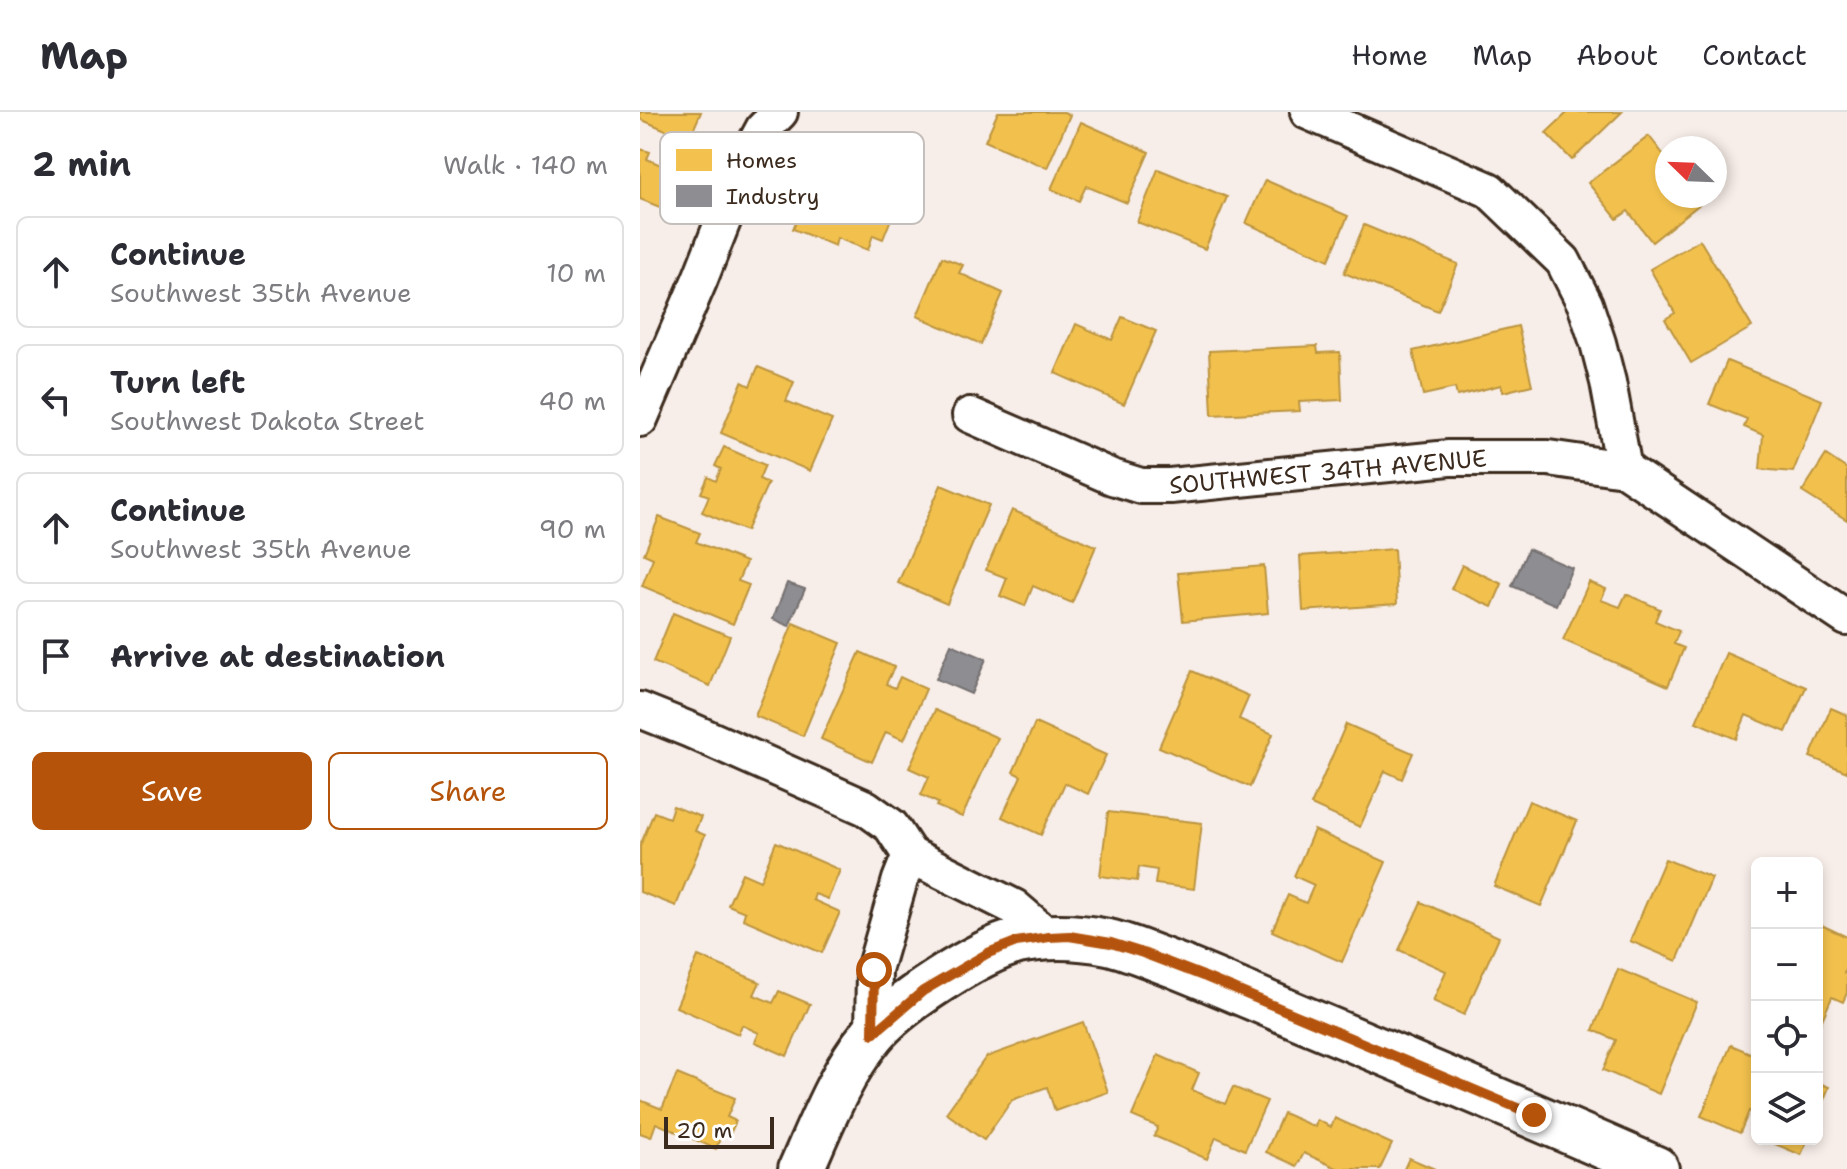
<!DOCTYPE html>
<meta charset="utf-8">
<style>
:root{--surface:#fff;--page:#f7f7f7;--text:#2b2b33;--muted:#7c7c81;--line:#e1e1e2;--accent:#b45309}
body{margin:0;font-family:"Shantell Sans",sans-serif;background:var(--page);color:var(--text)}
.controls{position:absolute;right:24px;bottom:24px;display:grid;overflow:hidden;border-radius:12px;box-shadow:0 4px 12px #0003}
.controls button{width:72px;height:72px;display:grid;place-items:center;padding:0;border:0;border-bottom:2px solid var(--line);background:var(--surface);color:var(--text);font:40px sans-serif}
.compass{position:absolute;left:1015px;top:24px;width:72px;height:72px;border-radius:50%;background:var(--surface);box-shadow:0 4px 12px #0003;rotate:293deg}
.scale{position:absolute;left:24px;bottom:20px;width:110px;box-sizing:border-box;padding-left:8px;border:4px solid #3b2a1e;border-top:0;font-size:22px;line-height:28px;white-space:nowrap;color:#3b2a1e;-webkit-text-stroke:6px #fff;paint-order:stroke}
.stop{position:absolute;width:24px;height:24px;margin:-18px;border:6px solid #b45309;border-radius:50%;background:#fff}
.stop.end{background:#b45309;border-color:#fff;box-shadow:0 2px 8px #0008}
.list{margin:0;padding:0;list-style:none}
h2{display:flex;justify-content:space-between;align-items:center;height:104px;margin:0;padding:0 32px;font-size:34px}
h2 small{font-size:26px;font-weight:400;color:var(--muted)}
.list li{display:grid;grid-template-columns:52px 1fr auto;gap:24px;align-items:center;box-sizing:border-box;height:112px;margin:0 16px 16px;padding:0 16px;border:2px solid var(--line);border-radius:12px}
.list b{display:block;font-size:30px;white-space:nowrap}
.list p{margin:0;font-size:26px;white-space:nowrap;color:var(--muted)}
.list em{font-size:26px;font-style:normal;color:var(--muted)}
.actions{display:flex;gap:16px;padding:24px 32px}
.actions a{flex:1;padding:18px 0;border:2px solid var(--accent);border-radius:12px;text-align:center;font-size:28px;color:var(--accent)}
.actions .main{background:var(--accent);color:#fff}
.icon{flex:none;width:44px;height:44px;fill:none;stroke:currentColor;stroke-width:2;stroke-linecap:round;stroke-linejoin:round}
.map{position:relative;flex:none;width:1207px;height:1057px;overflow:hidden}
header{display:flex;align-items:center;gap:48px;box-sizing:border-box;height:112px;padding:0 40px;background:var(--surface);border-bottom:2px solid var(--line)}
header strong{font-size:38px}
nav{display:flex;gap:44px;margin-inline-start:auto;font-size:28px}
main{display:flex}
aside{flex:1;background:var(--surface)}
.map>svg:first-child{display:block}
.homes{fill:#f2c14e;stroke:#bb9440;stroke-width:2}
.industry{fill:#8d8d92;stroke:#746f6f;stroke-width:2}
.lines{fill:none;stroke-linecap:round;stroke-linejoin:round}
.street-casing{stroke:#3b2a1e;stroke-width:40}
.secondary-casing{stroke:#3b2a1e;stroke-width:50}
.street{stroke:#fff;stroke-width:34}
.secondary{stroke:#fff;stroke-width:44}
.route{stroke:#b45309;stroke-width:10}
.labels{text-anchor:middle;dominant-baseline:central;stroke-width:8;stroke-linejoin:round;paint-order:stroke}
.street-label{font-size:24px;fill:#3b2a1e;stroke:#fff}
.key{fill:#fff;stroke:#c4bfbc;stroke-width:2}
.key-label{font-size:22px;fill:#3b2a1e}
</style>
<header>
<strong>Map</strong>
<nav><a>Home</a><a>Map</a><a>About</a><a>Contact</a></nav>
</header>
<main>
<aside>
<h2>2 min<small>Walk · 140 m</small></h2>
<ul class="list">
<li><svg class="icon" aria-label="ahead" viewBox="0 0 24 24"><path d="M12 20V5M6 11l6-6 6 6"/></svg><div><b>Continue</b><p>Southwest 35th Avenue</p></div><em>10 m</em></li>
<li><svg class="icon" aria-label="left" viewBox="0 0 24 24"><path d="M17 20v-9H6M10 6l-5 5 5 5"/></svg><div><b>Turn left</b><p>Southwest Dakota Street</p></div><em>40 m</em></li>
<li><svg class="icon" aria-label="ahead" viewBox="0 0 24 24"><path d="M12 20V5M6 11l6-6 6 6"/></svg><div><b>Continue</b><p>Southwest 35th Avenue</p></div><em>90 m</em></li>
<li><svg class="icon" aria-label="arrive" viewBox="0 0 24 24"><path d="M6 21V4h12l-3 4 3 4H6"/></svg><div><b>Arrive at destination</b></div></li>
</ul>
<div class="actions"><a class="main">Save</a><a>Share</a></div>
</aside>
<div class="map">
<svg width="1207" height="1057" viewBox="0 0 1207 1057">
<rect width="100%" height="100%" fill="#f8eee9"/>
<filter id="ink" filterUnits="userSpaceOnUse"><feTurbulence type="fractalNoise" baseFrequency=".0125" numOctaves="2"/><feDisplacementMap in="SourceGraphic" scale="16" xChannelSelector="R" yChannelSelector="G"/><feConvolveMatrix kernelMatrix="1 2 1 2 8 2 1 2 1" color-interpolation-filters="sRGB"/></filter>
<g filter="url(#ink)">
<!-- homes -->
<g class="homes">
<polygon points="0,0 61,0 49,28 0,7"/>
<polygon points="358,0 424,0 430,3 407,56 345,29"/>
<polygon points="928,0 982,0 932,48 906,21"/>
<polygon points="441,10 509,40 487,91 446,74 439,89 411,77"/>
<polygon points="1009,24 1027,47 1027,84 1056,84 1061,91 1012,130 988,99 977,107 948,71"/>
<polygon points="0,37 10,40 7,47 37,60 22,96 0,87"/>
<polygon points="226,53 266,69 243,127 233,123 228,138 197,126 195,134 153,117 173,68 214,84"/>
<polygon points="518,57 587,85 565,137 497,110"/>
<polygon points="625,68 708,104 689,148 606,111"/>
<polygon points="724,113 818,152 798,199 704,161"/>
<polygon points="1060,128 1112,215 1051,251 1025,207 1035,201 1010,157"/>
<polygon points="302,145 323,153 319,161 363,181 341,232 277,204"/>
<polygon points="482,205 516,219 484,292 415,261 436,212 472,228"/>
<polygon points="878,214 892,273 863,280 861,273 817,284 815,276 783,283 773,239"/>
<polygon points="677,234 678,241 700,240 702,288 659,290 660,299 572,303 569,239"/>
<polygon points="1087,249 1182,288 1153,360 1120,357 1123,323 1104,315 1107,307 1069,292"/>
<polygon points="118,255 154,270 146,289 192,308 170,359 81,321 102,270 110,274"/>
<polygon points="84,335 125,353 119,367 128,371 106,419 62,400 69,384 61,381 68,365 76,369 81,357 75,354"/>
<polygon points="1186,343 1207,357 1207,408 1162,380"/>
<polygon points="301,373 349,393 307,492 258,471"/>
<polygon points="372,398 456,434 432,491 393,474 385,494 360,484 367,466 346,458"/>
<polygon points="19,405 60,421 56,430 106,450 98,469 109,473 93,512 2,474 13,446 4,442"/>
<polygon points="754,437 757,492 663,499 660,444"/>
<polygon points="822,453 862,472 852,495 811,477"/>
<polygon points="624,454 628,501 543,509 538,461"/>
<polygon points="949,470 966,477 961,488 980,495 986,482 1020,497 1015,509 1039,519 1034,532 1044,536 1028,574 923,528"/>
<polygon points="33,501 90,524 70,574 13,550"/>
<polygon points="153,511 201,531 163,624 115,604"/>
<polygon points="220,540 254,555 246,572 255,576 260,565 286,577 264,628 246,620 232,650 181,627"/>
<polygon points="1086,541 1166,575 1146,620 1106,603 1096,627 1056,610"/>
<polygon points="552,559 609,584 599,607 633,622 610,675 519,635"/>
<polygon points="1191,596 1207,603 1207,660 1170,645"/>
<polygon points="295,598 358,626 322,705 296,694 298,691 281,683 289,665 269,656"/>
<polygon points="395,611 466,643 448,682 425,671 401,723 362,705 381,664 373,660"/>
<polygon points="706,612 773,641 762,667 745,659 720,715 671,693"/>
<polygon points="889,689 937,709 901,794 854,774"/>
<polygon points="33,694 61,705 55,719 65,723 36,794 0,780 0,734 14,700 29,706"/>
<polygon points="468,700 562,711 554,777 515,772 517,758 499,755 497,769 460,764"/>
<polygon points="674,718 746,750 702,850 632,819 648,783 666,791 674,773 654,764"/>
<polygon points="136,730 200,758 188,787 175,782 173,788 200,800 182,841 103,807 105,800 88,793 102,761 120,769"/>
<polygon points="1025,747 1072,766 1037,849 990,829"/>
<polygon points="781,790 859,825 824,903 793,889 806,859 759,838"/>
<polygon points="1177,811 1207,825 1207,853 1204,861 1207,862 1207,881 1203,890 1192,885 1178,917"/>
<polygon points="58,844 120,870 114,883 133,891 139,879 170,892 147,944 115,930 119,921 102,913 98,922 36,895"/>
<polygon points="978,857 1057,890 1019,982 963,958 976,928 953,918"/>
<polygon points="443,910 468,980 415,999 407,975 372,988 344,1028 306,1001 346,945"/>
<polygon points="1091,933 1117,944 1117,1003 1109,999 1100,1021 1061,1004"/>
<polygon points="518,943 559,961 552,978 585,992 593,975 627,989 605,1038 576,1025 567,1047 514,1024 518,1015 492,1004"/>
<polygon points="37,962 95,986 87,1005 96,1009 90,1022 83,1019 76,1037 16,1011 11,1025 0,1021 0,988 22,997"/>
<polygon points="1177,970 1189,975 1177,1005"/>
<polygon points="643,1001 675,1015 677,1008 691,1015 695,1006 752,1032 740,1057 699,1057 664,1041 657,1054 626,1040"/>
<polygon points="1123,1027 1168,1027 1161,1043"/>
<polygon points="769,1046 795,1057 764,1057"/>
</g>
<!-- industry -->
<g class="industry">
<polygon points="888,437 932,456 916,493 872,474"/>
<polygon points="147,471 165,477 149,514 133,507"/>
<polygon points="311,532 346,547 331,582 296,567"/>
</g>
<g class="lines">
<defs>
<g id="street">
<polyline points="668,0 849,78 923,149 945,192 958,231 968,270 984,357"/>
<polyline points="330,303 472,365 501,374 530,374 809,346 908,346 984,357 1207,506"/>
<polyline points="0,307 60,167 109,43 123,17 140,0"/>
<polyline points="0,598 50,618 226,696 251,714 270,743 260,768 234,858 233,922"/>
<polyline points="270,743 374,795 409,825"/>
</g>
<path id="secondary" d="M161 1057C181 1012 200 962 232 923 257 892 339 839 378 829 408 823 438 824 468 830 491 835 514 846 537 854 582 872 626 891 671 910 786 958 902 1007 1016 1057"/>
</defs>
<!-- street casing -->
<use href="#street" class="street-casing"/>
<!-- secondary casing -->
<use href="#secondary" class="secondary-casing"/>
<!-- street -->
<use href="#street" class="street"/>
<!-- secondary -->
<use href="#secondary" class="secondary"/>
</g>
</g>
<g class="lines" filter="url(#ink)">
<!-- route -->
<polyline class="route" points="234,858 233,922 283,879 348,841 376,830 409,825 429,824 471,831 503,841 563,864 894,1003"/>
</g>
<g class="labels">
<!-- street labels -->
<g class="street-label">
<text transform="translate(688 360) rotate(-5)">SOUTHWEST 34TH AVENUE</text>
</g>
</g>
<!-- legend -->
<rect x="20" y="20" width="264" height="92" rx="12" class="key"/>
<rect x="36" y="37" width="36" height="22" fill="#f2c14e"/>
<rect x="36" y="73" width="36" height="22" fill="#8d8d92"/>
<g class="key-label">
<text x="86" y="56">Homes</text>
<text x="86" y="92">Industry</text>
</g>
</svg>
<div class="controls">
<button>+</button>
<button>−</button>
<button><svg class="icon" aria-label="locate" viewBox="0 0 24 24"><circle cx="12" cy="12" r="6"/><path d="M12 2v4M12 18v4M2 12h4M18 12h4"/></svg></button>
<button><svg class="icon" aria-label="layers" viewBox="0 0 24 24"><path d="M12 4l9 5-9 5-9-5zM3 14l9 5 9-5"/></svg></button>
</div>
<svg class="compass" viewBox="-18 -18 36 36"><path d="M0-13l5 13h-10z" fill="#e53935"/><path d="M0 13l5-13h-10z" fill="#7c7c81"/></svg>
<div class="scale">20 m</div>
<div class="stop" style="left:234px;top:858px"></div>
<div class="stop end" style="left:894px;top:1003px"></div>
</div>
</main>
